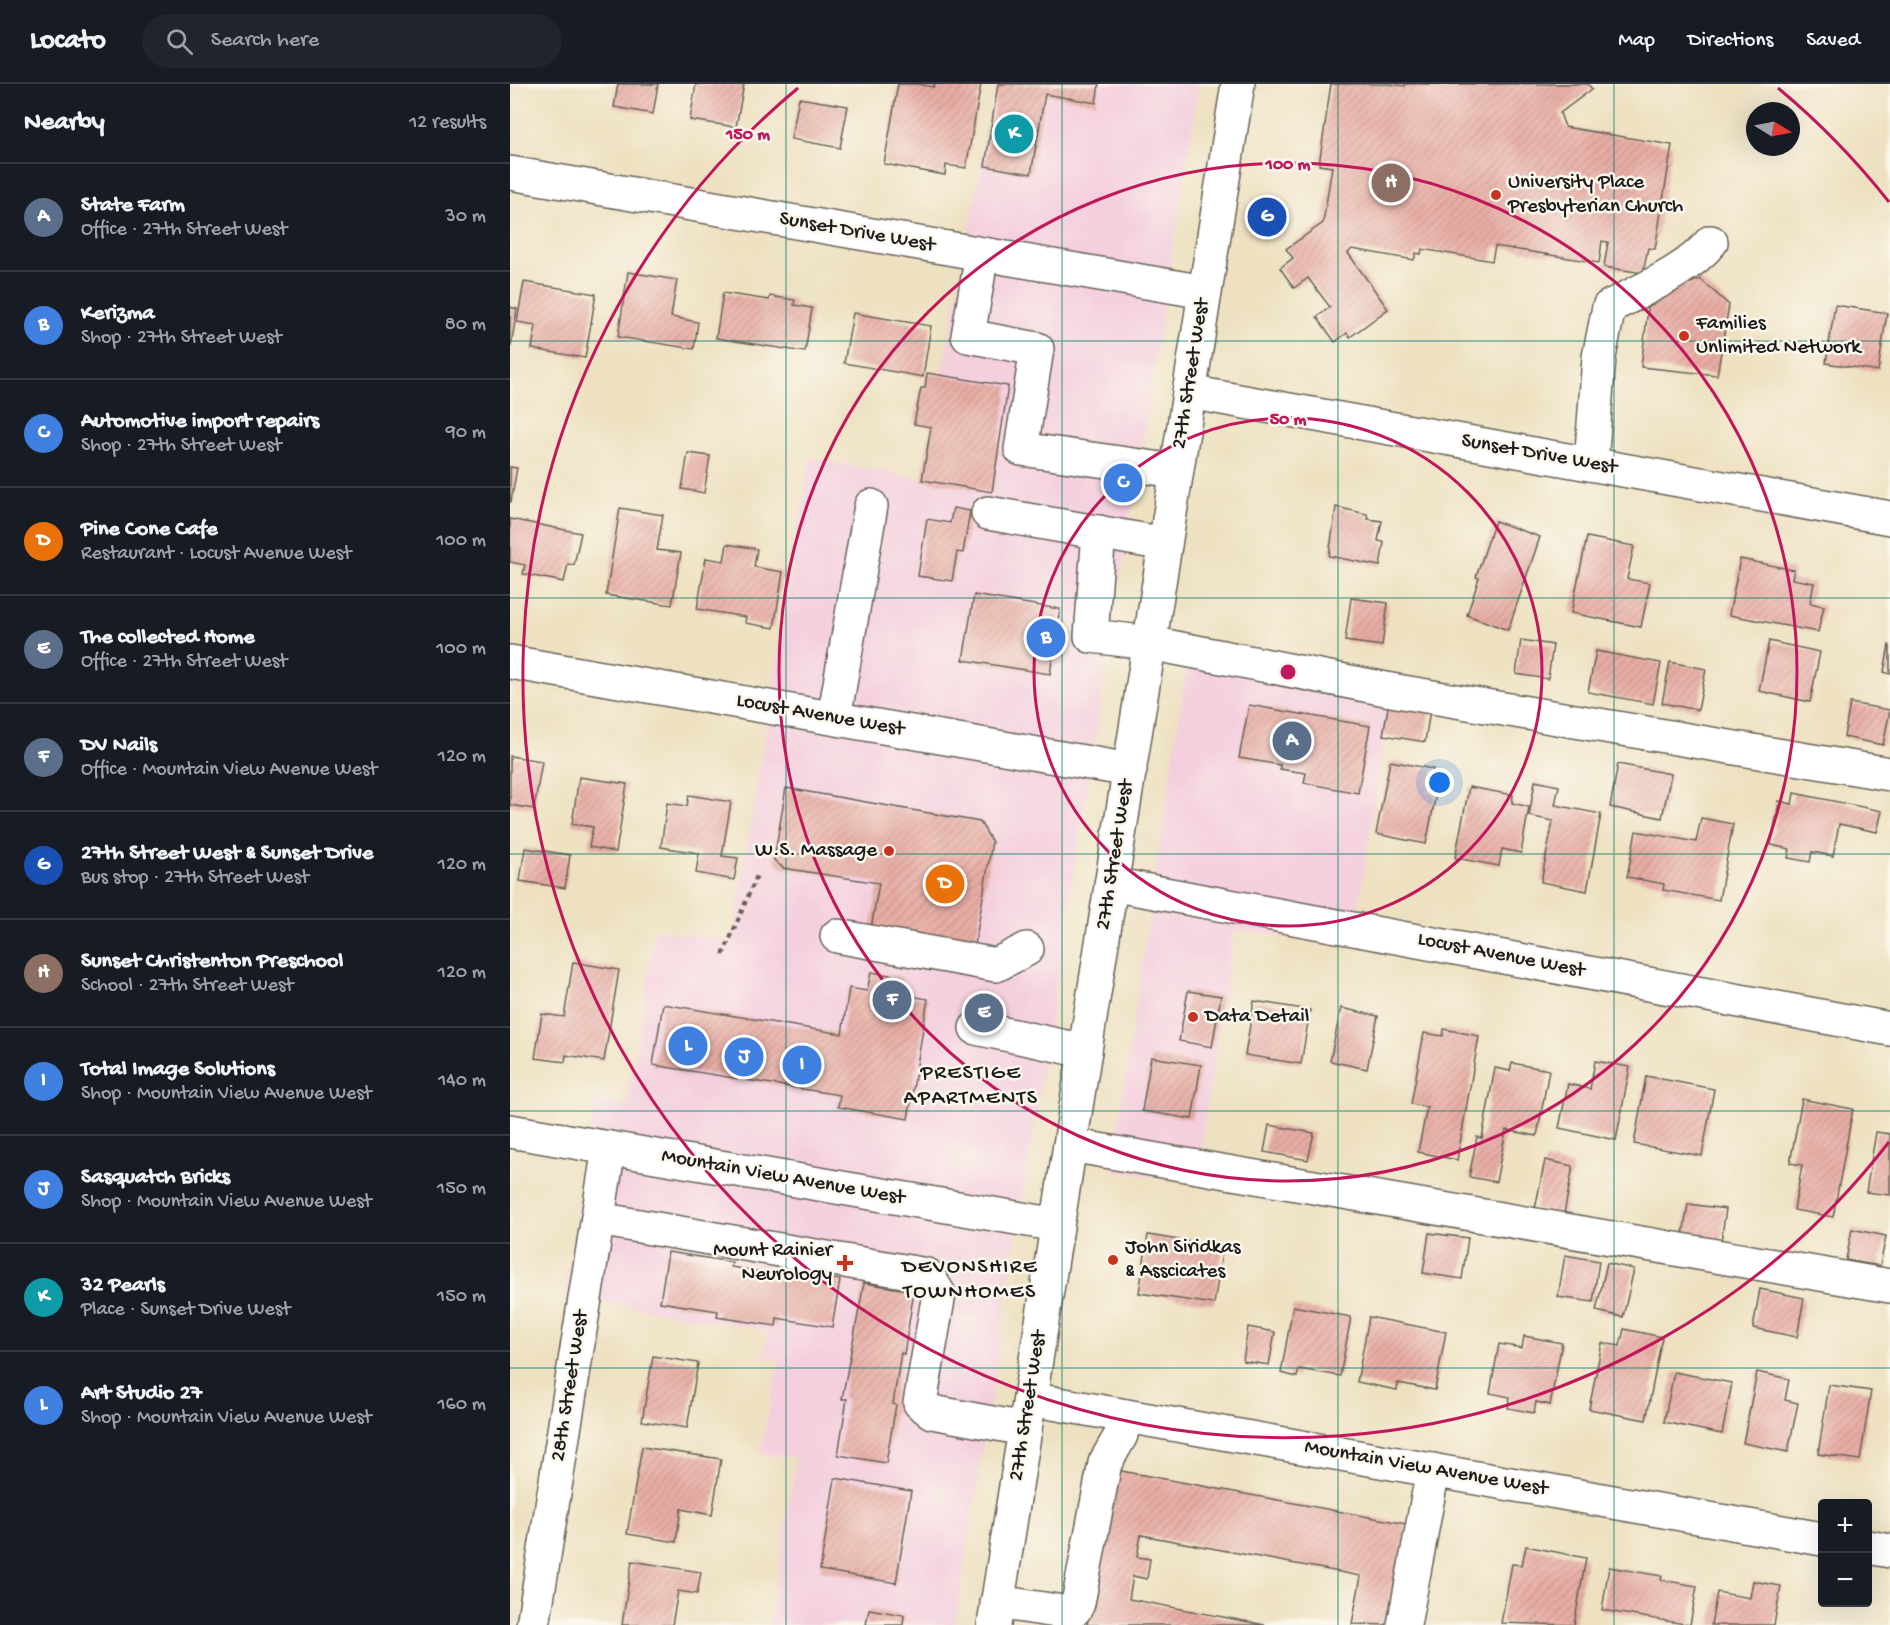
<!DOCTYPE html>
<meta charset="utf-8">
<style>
:root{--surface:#171b24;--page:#20242c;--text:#f1f3f6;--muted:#9ea1a6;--line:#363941;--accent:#c8321e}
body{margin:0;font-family:"Gochi Hand",sans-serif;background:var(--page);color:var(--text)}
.controls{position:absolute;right:18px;bottom:18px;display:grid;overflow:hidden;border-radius:6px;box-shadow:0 6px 24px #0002}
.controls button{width:54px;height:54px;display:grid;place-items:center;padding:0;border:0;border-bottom:2px solid var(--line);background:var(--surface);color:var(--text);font:30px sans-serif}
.compass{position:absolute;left:1236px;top:18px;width:54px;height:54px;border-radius:50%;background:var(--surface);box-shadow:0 6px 24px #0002;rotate:100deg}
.you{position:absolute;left:930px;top:699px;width:21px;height:21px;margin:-15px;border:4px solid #fff;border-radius:50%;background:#1a73e8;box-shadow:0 0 0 9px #1a73e833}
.badge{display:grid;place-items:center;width:39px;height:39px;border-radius:50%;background:var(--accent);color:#fff;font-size:20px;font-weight:700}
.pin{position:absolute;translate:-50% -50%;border:3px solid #fff;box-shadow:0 2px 6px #0006}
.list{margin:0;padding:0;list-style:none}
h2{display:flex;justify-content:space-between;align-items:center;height:78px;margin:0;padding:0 24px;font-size:26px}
h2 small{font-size:20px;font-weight:400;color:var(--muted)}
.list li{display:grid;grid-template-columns:39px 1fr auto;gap:18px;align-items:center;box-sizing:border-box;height:108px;padding:0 24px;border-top:2px solid var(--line)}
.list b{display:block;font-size:22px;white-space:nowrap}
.list p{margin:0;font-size:20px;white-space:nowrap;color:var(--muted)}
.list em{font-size:20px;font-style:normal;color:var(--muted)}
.icon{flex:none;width:33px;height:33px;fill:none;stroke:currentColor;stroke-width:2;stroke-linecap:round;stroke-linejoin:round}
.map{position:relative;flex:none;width:1380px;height:1541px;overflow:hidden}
header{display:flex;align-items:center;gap:36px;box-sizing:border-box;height:84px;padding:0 30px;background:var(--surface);border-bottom:2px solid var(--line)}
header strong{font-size:28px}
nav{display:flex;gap:33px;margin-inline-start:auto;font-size:21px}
.search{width:420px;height:54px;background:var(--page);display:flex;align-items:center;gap:15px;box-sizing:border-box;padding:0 21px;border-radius:33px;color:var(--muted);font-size:22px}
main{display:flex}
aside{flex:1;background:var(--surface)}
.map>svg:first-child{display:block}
.built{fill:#f4cfde}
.building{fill:url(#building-hatch)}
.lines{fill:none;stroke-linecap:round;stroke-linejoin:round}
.minor-casing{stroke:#666156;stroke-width:36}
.path{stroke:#666156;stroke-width:4;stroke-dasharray:4.5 4.5;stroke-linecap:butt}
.minor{stroke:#fff;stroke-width:33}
.grid{fill:none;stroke:#0f766e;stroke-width:1.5;stroke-opacity:0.55}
.ring{fill:none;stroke:#c2185b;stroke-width:3}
.poi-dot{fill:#c8321e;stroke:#fbf7ec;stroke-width:2}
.labels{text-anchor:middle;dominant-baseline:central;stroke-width:5;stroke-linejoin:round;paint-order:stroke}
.poi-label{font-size:21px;fill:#1c1c1c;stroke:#fbf7ec;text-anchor:start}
.street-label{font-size:21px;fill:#1c1c1c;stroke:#fbf7ec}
.neighbourhood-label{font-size:22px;letter-spacing:1.5px;fill:#1c1c1c;stroke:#fbf7ec}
.centre{fill:#c2185b;stroke:#fbf7ec;stroke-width:3}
.ring-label{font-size:18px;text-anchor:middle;font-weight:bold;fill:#c2185b;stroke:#fbf7ec;stroke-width:5;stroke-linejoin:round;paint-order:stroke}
</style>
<header>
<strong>Locato</strong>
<div class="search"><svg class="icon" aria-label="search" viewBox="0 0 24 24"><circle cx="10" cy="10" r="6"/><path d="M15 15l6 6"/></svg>Search here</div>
<nav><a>Map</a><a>Directions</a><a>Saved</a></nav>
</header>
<main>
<aside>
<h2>Nearby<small>12 results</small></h2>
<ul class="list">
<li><span class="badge" style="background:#5c6f8a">A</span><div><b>State Farm</b><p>Office · 27th Street West</p></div><em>30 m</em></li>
<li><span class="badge" style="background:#3f7fe0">B</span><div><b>Kerizma</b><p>Shop · 27th Street West</p></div><em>80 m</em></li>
<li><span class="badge" style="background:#3f7fe0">C</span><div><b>Automotive import repairs</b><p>Shop · 27th Street West</p></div><em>90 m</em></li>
<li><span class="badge" style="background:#e8710a">D</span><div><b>Pine Cone Cafe</b><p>Restaurant · Locust Avenue West</p></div><em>100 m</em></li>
<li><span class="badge" style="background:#5c6f8a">E</span><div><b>The collected Home</b><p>Office · 27th Street West</p></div><em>100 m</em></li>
<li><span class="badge" style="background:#5c6f8a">F</span><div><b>DV Nails</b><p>Office · Mountain View Avenue West</p></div><em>120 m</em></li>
<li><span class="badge" style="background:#1a4fb4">G</span><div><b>27th Street West &amp; Sunset Drive</b><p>Bus stop · 27th Street West</p></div><em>120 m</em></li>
<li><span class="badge" style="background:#8d6e63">H</span><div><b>Sunset Christenton Preschool</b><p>School · 27th Street West</p></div><em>120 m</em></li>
<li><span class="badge" style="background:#3f7fe0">I</span><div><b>Total Image Solutions</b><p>Shop · Mountain View Avenue West</p></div><em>140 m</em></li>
<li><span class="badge" style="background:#3f7fe0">J</span><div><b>Sasquatch Bricks</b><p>Shop · Mountain View Avenue West</p></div><em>150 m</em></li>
<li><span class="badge" style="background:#0f9aa8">K</span><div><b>32 Pearls</b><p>Place · Sunset Drive West</p></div><em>150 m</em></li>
<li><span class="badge" style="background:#3f7fe0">L</span><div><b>Art Studio 27</b><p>Shop · Mountain View Avenue West</p></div><em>160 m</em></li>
</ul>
</aside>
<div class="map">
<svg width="1380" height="1541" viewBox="0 0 1380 1541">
<defs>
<pattern id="building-hatch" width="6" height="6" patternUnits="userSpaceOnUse" patternTransform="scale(1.5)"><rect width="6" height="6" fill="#e8ada5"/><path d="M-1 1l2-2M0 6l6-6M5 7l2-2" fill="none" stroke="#c6948d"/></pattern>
</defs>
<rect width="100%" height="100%" fill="#fbf7ec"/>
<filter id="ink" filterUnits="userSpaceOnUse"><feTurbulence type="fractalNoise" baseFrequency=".0167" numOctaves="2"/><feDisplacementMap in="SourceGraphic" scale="12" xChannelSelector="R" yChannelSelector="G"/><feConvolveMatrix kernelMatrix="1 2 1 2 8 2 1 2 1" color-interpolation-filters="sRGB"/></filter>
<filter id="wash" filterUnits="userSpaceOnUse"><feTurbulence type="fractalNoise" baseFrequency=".008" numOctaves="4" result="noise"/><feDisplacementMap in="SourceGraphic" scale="24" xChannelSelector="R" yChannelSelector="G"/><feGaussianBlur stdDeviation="1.35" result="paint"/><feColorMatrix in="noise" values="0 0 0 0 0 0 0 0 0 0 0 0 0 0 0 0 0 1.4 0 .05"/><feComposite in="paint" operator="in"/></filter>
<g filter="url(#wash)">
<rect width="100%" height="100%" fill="#eee1c1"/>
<!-- built -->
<g class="built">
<polygon points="487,0 689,0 445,1541 259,1541 286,1374 250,1369 269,1275 253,1273 258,1247 54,1211 86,1017 117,1021 145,846 222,857 300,374 412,395"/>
<polygon points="678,575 881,606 843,863 724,846 685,1099 601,1087"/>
</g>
<g id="blocks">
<!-- building -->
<g class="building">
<polygon points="108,0 148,0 143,30 104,23"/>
<polygon points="186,0 234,0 226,43 180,36"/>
<polygon points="388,0 408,0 424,3 424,0 471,0 456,84 436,81 435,91 374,80"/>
<polygon points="488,0 589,0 586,19 535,10 521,90 475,82"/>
<polygon points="821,0 880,0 895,2 895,0 1078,0 1082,5 1050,29 1055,43 1162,61 1145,165 1138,164 1133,189 1094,183 1098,158 1092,157 1089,179 985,162 982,177 912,165 911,170 906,169 904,176 842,165 838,169 878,225 840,253 837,249 825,258 807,233 820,223 798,194 784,204 770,184 783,174 776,165 813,139 822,83 809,81"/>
<polygon points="289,14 338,22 330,64 281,55"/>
<polygon points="118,188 167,196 161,233 188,238 184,265 108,253"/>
<polygon points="1190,195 1219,221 1207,291 1131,283 1139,216"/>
<polygon points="14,198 86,210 75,274 22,265 26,241 7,238"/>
<polygon points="213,209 259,216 260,212 285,216 284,221 302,224 295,268 206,254"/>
<polygon points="1325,221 1377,229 1368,287 1316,279"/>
<polygon points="0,223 7,225 1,262 0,262"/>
<polygon points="343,229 421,242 413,293 334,279"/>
<polygon points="417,289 498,302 482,408 412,396 421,343 404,340 411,304 415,304"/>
<polygon points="178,369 200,372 194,409 172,405"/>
<polygon points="0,383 7,384 1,418 0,418"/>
<polygon points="826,423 857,430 858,435 872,437 868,457 874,458 870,482 819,472"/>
<polygon points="110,424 153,431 147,466 171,469 162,521 96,511"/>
<polygon points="443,424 460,427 453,469 447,468 442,497 408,492 417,435 440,439"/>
<polygon points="0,435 71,449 64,481 58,480 54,498 13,490 15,481 0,478"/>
<polygon points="985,437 1030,453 998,546 957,531 969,494 966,493"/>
<polygon points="1077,453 1124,462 1117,495 1140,499 1131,543 1061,529"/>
<polygon points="217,460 247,465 244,483 273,488 264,544 235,539 236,533 187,525 196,474 214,477"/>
<polygon points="1230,475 1284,486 1282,495 1304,499 1300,519 1314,522 1308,548 1219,531"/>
<polygon points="464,511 550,525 540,590 453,576"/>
<polygon points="841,514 878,519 872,562 835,557"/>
<polygon points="1011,556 1043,561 1038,595 1006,590"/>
<polygon points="1259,557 1310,568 1300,618 1249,607"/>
<polygon points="1379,561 1380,562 1380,590 1374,588"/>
<polygon points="1086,567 1151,579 1143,620 1078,608"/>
<polygon points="1160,578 1196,585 1188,626 1152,619"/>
<polygon points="880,612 921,619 915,658 873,651"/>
<polygon points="1340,619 1380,626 1373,661 1334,653"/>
<polygon points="739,621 860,642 848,709 794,699 796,689 770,685 770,681 729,674"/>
<polygon points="0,672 32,677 24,725 0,721"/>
<polygon points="880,677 923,685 918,709 926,710 916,760 866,750"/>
<polygon points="1108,680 1161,690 1152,734 1100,723"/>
<polygon points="69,693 117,700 106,768 79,763 83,743 62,740"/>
<polygon points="1025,697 1049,702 1045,721 1091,730 1077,807 1031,798 1043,737 1019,732"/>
<polygon points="959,703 1003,711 1002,719 1019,723 1011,769 992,765 989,782 945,774"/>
<polygon points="276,704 470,738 482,758 464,867 360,850 369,799 273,784 264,776"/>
<polygon points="1284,709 1372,727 1367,748 1329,740 1323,772 1302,768 1300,778 1278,774 1280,765 1261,761 1269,717 1282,720"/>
<polygon points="179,711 221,718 212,772 228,774 224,796 186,789 189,769 151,763 157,719 177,722"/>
<polygon points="1191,734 1223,740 1209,816 1153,806 1154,800 1117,793 1126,747 1186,758"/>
<polygon points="15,764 60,771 55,804 10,797"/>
<polygon points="63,878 109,886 94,977 56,971 55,978 25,974 32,930 54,933"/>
<polygon points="361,888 392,893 389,910 418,915 398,1035 328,1023 330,1011 143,981 153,920 332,950 339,904 357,907"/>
<polygon points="678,907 711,912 702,963 669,957"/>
<polygon points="744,917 800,926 791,980 735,971"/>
<polygon points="831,924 868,932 857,985 820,977"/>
<polygon points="934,945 969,952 947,1076 908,1068 917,1023 901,1020 914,949 933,952"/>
<polygon points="641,973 691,981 682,1035 632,1027"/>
<polygon points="1085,977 1120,983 1106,1056 1049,1044 1058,1000 1080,1005"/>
<polygon points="1002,979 1039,986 1027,1052 996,1046 986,1098 959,1093 967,1053 972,1054 985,984 1000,987"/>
<polygon points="1136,992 1204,1005 1192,1072 1124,1060"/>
<polygon points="1292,1015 1343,1025 1323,1133 1284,1126 1292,1081 1280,1079"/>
<polygon points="759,1041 804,1049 798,1076 754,1068"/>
<polygon points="1366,1048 1380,1050 1380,1111 1356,1108"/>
<polygon points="1035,1076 1063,1082 1054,1130 1025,1125"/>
<polygon points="1178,1120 1216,1125 1211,1157 1173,1151"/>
<polygon points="1342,1145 1376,1152 1370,1182 1336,1176"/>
<polygon points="919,1149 958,1154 952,1195 913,1189"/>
<polygon points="638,1151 713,1163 704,1220 629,1209"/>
<polygon points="158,1168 222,1178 221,1183 268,1191 269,1186 330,1196 322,1243 267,1234 266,1242 207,1233 208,1227 150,1218"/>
<polygon points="1055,1171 1089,1177 1083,1218 1048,1213"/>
<polygon points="1097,1179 1124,1185 1113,1233 1086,1227"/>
<polygon points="354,1199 404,1207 394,1270 391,1269 383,1320 386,1321 376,1379 328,1371 337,1315 332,1315"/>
<polygon points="1250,1205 1294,1214 1287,1253 1243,1244"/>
<polygon points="783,1222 841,1233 830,1292 789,1285 787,1293 771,1289"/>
<polygon points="859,1233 936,1248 925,1306 888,1299 887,1306 847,1298"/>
<polygon points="738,1243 765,1248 759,1281 733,1277"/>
<polygon points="1114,1245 1152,1253 1136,1336 1079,1325 1092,1259 1110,1262"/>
<polygon points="1014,1252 1052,1259 1040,1321 1026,1318 1024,1329 998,1324 1000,1313 980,1309 989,1260 1012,1264"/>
<polygon points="143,1272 188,1279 177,1344 132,1337"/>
<polygon points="1164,1288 1222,1299 1212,1350 1154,1338"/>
<polygon points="1247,1288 1279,1295 1275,1316 1288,1319 1278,1368 1233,1359"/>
<polygon points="1319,1301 1361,1307 1350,1376 1308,1370"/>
<polygon points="132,1363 211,1375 202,1431 171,1425 166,1458 117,1450"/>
<polygon points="606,1386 897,1440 878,1541 842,1540 851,1492 631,1451 627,1473 640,1475 637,1495 623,1492 619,1515 755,1541 577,1541"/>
<polygon points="325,1394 401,1407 386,1499 310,1486"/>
<polygon points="1016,1462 1076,1474 1064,1541 991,1539 1002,1480 1012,1481"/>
<polygon points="122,1477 191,1488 187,1510 168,1507 162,1541 112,1541"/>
<polygon points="1099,1483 1152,1492 1151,1496 1187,1502 1180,1541 1092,1526"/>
<polygon points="1243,1497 1271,1502 1264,1541 1201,1541 1207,1508 1240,1514"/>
<polygon points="359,1525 394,1531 393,1541 356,1541"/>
</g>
</g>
</g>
<g filter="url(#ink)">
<use href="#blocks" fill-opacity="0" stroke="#666156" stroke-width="1.5"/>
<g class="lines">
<defs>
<g id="minor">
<polyline points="0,89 695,208"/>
<polyline points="472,170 458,252 527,265 511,365 666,387"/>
<polyline points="679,308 1380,434"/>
<path d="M1081 380 1089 273 1099 223C1131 206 1178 187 1201 158"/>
<polyline points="478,429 655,460"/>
<polyline points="589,448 581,552 640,559 881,606 1380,690"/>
<polyline points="0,578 620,686"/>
<polyline points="324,634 361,422"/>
<polyline points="601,800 1380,945"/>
<polyline points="327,852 486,881 517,865"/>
<polyline points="466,944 575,967"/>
<polyline points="0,1047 547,1141"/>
<polyline points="560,1061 1380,1202"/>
<polyline points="88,1135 417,1191 429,1210 410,1319 422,1328 515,1345"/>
<polyline points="520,1315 1312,1455"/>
<polyline points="1358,1463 1380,1467"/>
<polyline points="487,1518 560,1529 565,1525 568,1519 595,1379 611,1351 615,1332"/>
<polyline points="23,1541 99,1064"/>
<polyline points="484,1541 728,0"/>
<polyline points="894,1541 923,1386"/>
</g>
</defs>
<!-- minor casing -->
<use href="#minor" class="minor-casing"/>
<!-- path -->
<polyline class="path" points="213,871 248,789"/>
<!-- minor -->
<use href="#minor" class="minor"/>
</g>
</g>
<!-- grid -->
<path class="grid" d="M276 0V1541M552 0V1541M828 0V1541M1104 0V1541M0 257H1380M0 514H1380M0 770H1380M0 1027H1380M0 1284H1380"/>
<!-- distance rings -->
<g class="ring">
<circle cx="778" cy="588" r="254"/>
<circle cx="778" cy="588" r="509"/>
<path d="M1379 1058A763 763 0 1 1 288 4M1268 4A763 763 0 0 1 1379 118"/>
</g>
<!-- markers -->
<g class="poi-dot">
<circle cx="986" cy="111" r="6"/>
<circle cx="1174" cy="252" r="6"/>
<circle cx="379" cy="767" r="6"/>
<circle cx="683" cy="933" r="6"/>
<circle cx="603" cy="1176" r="6"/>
<path d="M332 1170h6v6h6v6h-6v6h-6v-6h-6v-6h6z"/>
</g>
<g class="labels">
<!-- poi labels -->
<g class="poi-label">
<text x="998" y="99">University Place<tspan x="998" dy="24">Presbyterian Church</tspan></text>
<text x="1186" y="240">Families<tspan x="1186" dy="24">Unlimited Network</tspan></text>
<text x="367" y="767" text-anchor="end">W.S. Massage</text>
<text x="695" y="933">Data Detail</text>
<text x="615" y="1164">John Siridkas<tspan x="615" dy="24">&amp; Asscicates</tspan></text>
<text x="322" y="1167" text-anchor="end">Mount Rainier<tspan x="322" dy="24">Neurology</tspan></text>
</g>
<!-- street labels -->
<g class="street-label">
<text transform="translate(347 149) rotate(10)">Sunset Drive West</text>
<text transform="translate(682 290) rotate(-81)">27th Street West</text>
<text transform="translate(1029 371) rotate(10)">Sunset Drive West</text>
<text transform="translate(310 632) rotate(10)">Locust Avenue West</text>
<text transform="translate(606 771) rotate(-81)">27th Street West</text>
<text transform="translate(991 872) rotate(11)">Locust Avenue West</text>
<text transform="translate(273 1094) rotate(10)">Mountain View Avenue West</text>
<text transform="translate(61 1302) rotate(-81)">28th Street West</text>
<text transform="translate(519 1322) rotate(-81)">27th Street West</text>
<text transform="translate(916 1385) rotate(10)">Mountain View Avenue West</text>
</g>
<!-- neighbourhood labels -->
<g class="neighbourhood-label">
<text x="461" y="990">PRESTIGE<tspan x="461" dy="25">APARTMENTS</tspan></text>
<text x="460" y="1184">DEVONSHIRE<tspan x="460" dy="25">TOWNHOMES</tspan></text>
</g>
</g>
<circle cx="778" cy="588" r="9" class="centre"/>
<g class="ring-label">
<text x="238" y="55">150 m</text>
<text x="778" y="85">100 m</text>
<text x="778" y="340">50 m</text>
</g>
</svg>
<div class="controls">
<button>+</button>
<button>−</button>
</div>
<svg class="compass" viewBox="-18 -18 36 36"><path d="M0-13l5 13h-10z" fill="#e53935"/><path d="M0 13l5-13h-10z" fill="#9ea1a6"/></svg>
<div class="you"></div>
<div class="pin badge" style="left:782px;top:657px;background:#5c6f8a">A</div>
<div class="pin badge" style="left:536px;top:554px;background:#3f7fe0">B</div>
<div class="pin badge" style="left:613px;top:399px;background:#3f7fe0">C</div>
<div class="pin badge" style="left:435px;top:800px;background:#e8710a">D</div>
<div class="pin badge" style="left:474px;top:929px;background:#5c6f8a">E</div>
<div class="pin badge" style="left:382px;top:916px;background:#5c6f8a">F</div>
<div class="pin badge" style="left:757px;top:133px;background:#1a4fb4">G</div>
<div class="pin badge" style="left:881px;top:99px;background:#8d6e63">H</div>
<div class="pin badge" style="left:292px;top:981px;background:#3f7fe0">I</div>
<div class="pin badge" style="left:234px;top:973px;background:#3f7fe0">J</div>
<div class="pin badge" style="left:504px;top:50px;background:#0f9aa8">K</div>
<div class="pin badge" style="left:178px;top:962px;background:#3f7fe0">L</div>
</div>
</main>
